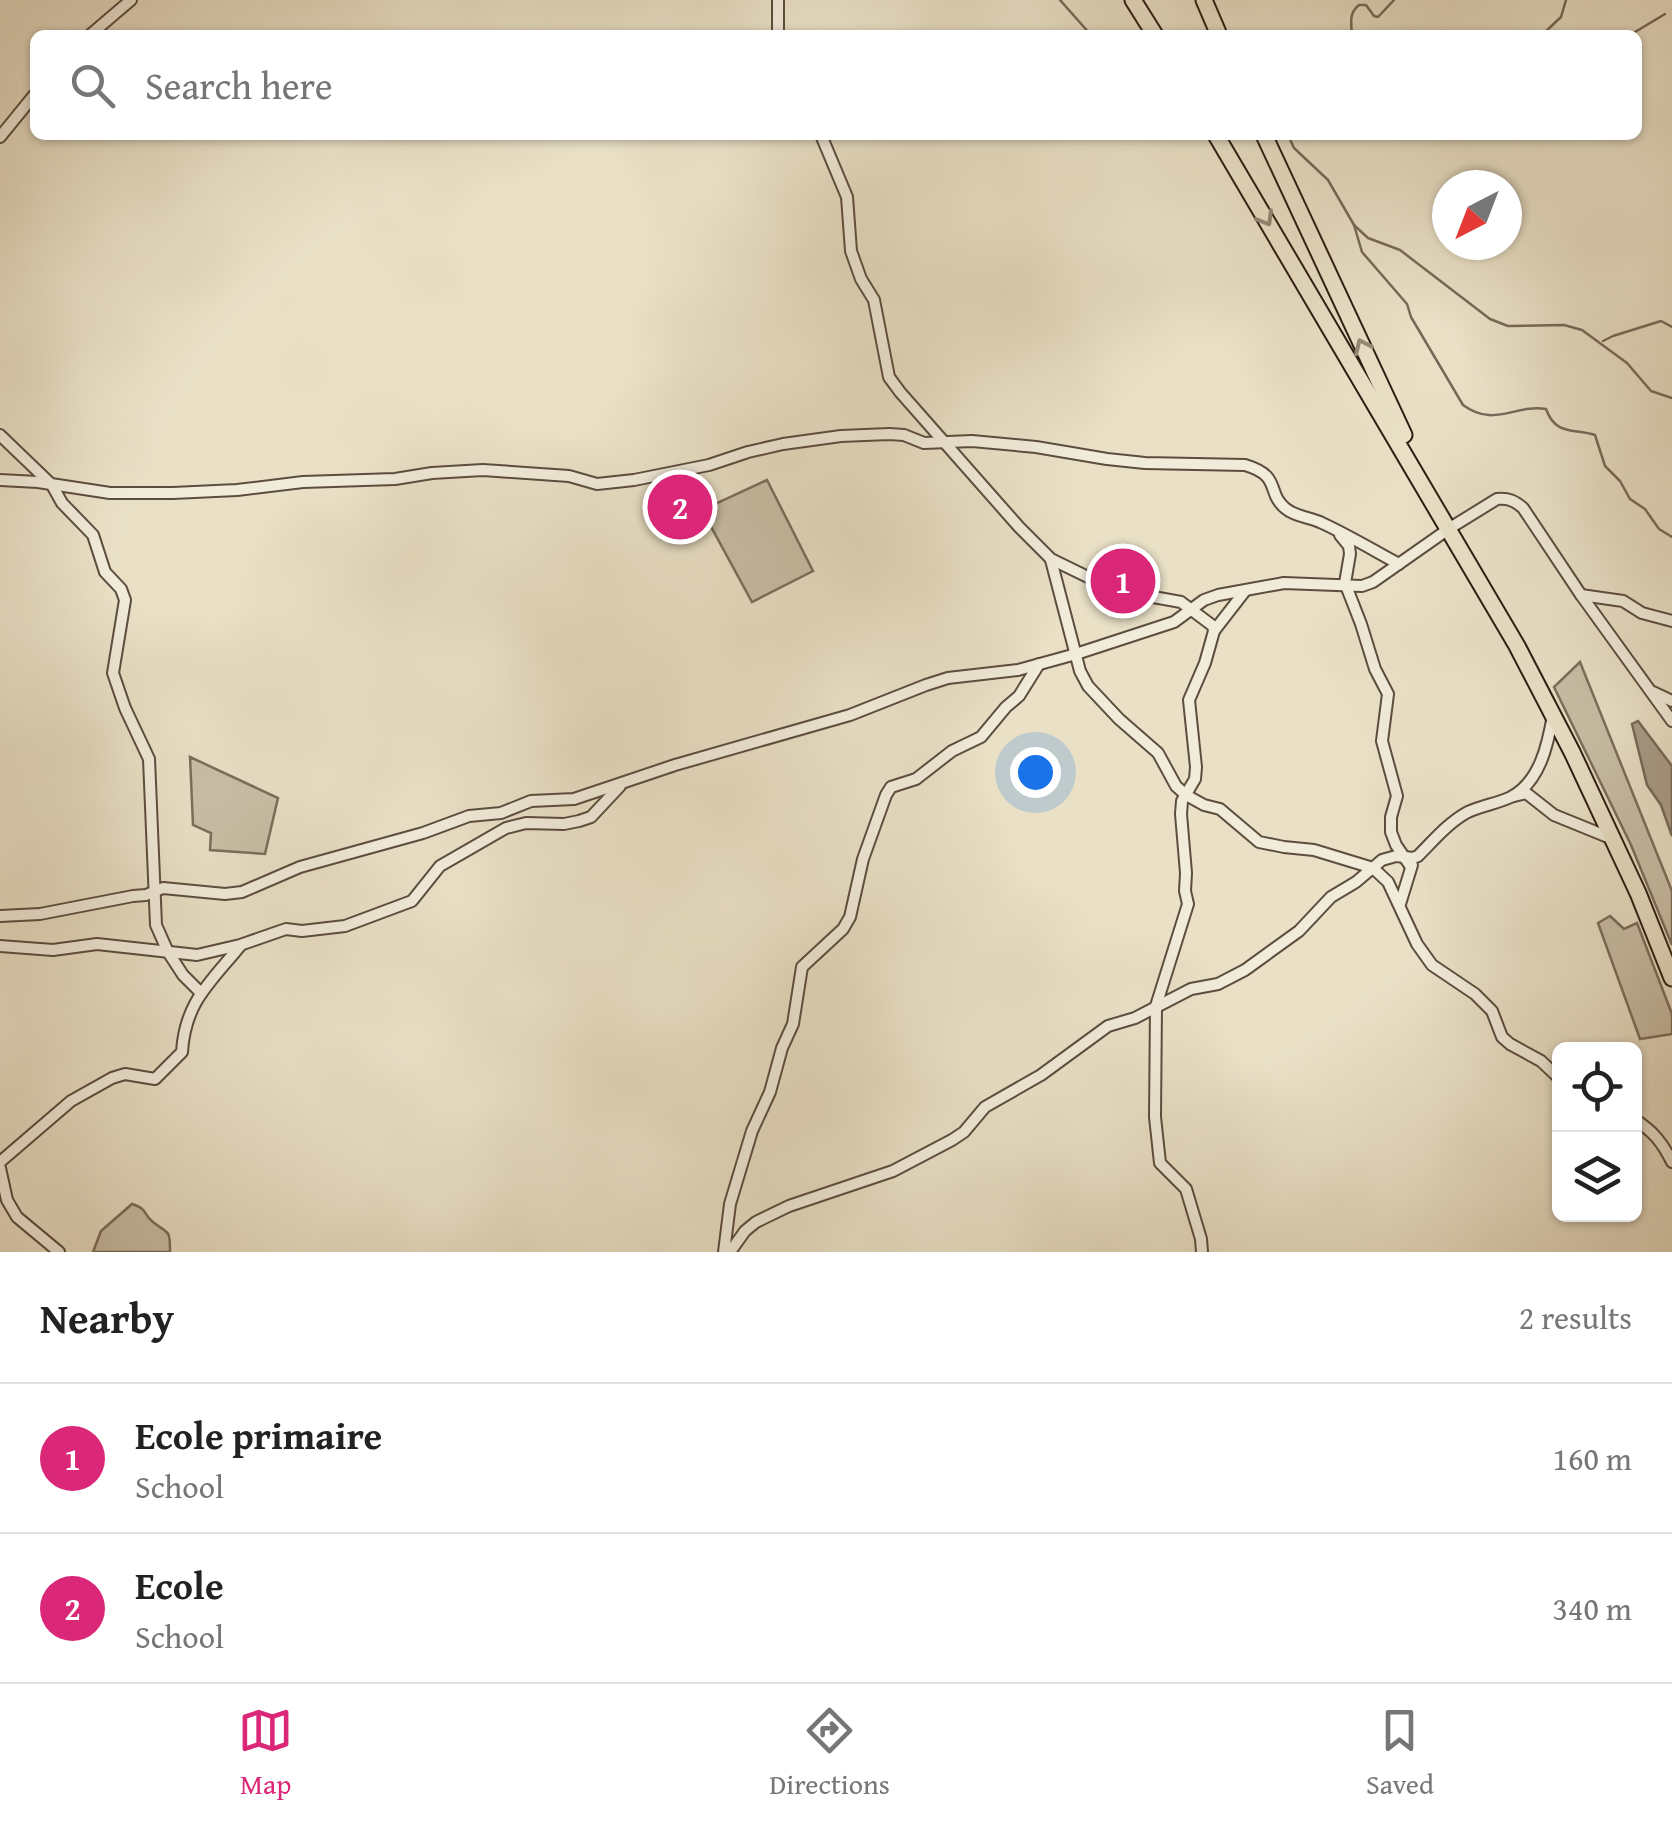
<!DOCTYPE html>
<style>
:root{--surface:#fff;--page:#f6f6f6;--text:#222;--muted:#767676;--line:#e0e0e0;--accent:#db2777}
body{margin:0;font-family:"Gentium Book Plus",serif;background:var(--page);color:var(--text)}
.controls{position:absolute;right:30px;bottom:30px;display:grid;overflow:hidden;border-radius:15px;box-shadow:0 2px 8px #0004}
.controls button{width:90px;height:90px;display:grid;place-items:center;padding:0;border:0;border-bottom:2px solid var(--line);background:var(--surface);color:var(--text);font:50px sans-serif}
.compass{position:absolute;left:1432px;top:170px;width:90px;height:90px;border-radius:50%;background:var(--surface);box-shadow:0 2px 8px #0004;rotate:222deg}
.you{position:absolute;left:1035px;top:772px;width:35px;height:35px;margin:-25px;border:8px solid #fff;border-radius:50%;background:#1a73e8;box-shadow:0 0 0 15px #1a73e833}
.badge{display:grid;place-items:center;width:65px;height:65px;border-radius:50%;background:var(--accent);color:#fff;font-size:32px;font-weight:700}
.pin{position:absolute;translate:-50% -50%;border:5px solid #fff;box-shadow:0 2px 10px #0006}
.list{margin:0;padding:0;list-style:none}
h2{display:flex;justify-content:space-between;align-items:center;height:130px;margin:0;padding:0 40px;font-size:42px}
h2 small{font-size:32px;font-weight:400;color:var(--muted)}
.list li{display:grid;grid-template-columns:65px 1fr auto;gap:30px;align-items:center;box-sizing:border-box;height:150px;padding:0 40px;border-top:2px solid var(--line)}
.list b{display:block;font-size:38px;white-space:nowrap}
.list p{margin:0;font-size:32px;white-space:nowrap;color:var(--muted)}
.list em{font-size:32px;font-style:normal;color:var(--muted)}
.icon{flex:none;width:55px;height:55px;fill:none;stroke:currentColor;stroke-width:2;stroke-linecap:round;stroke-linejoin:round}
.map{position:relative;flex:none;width:1672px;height:1252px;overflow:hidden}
.search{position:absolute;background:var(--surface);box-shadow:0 2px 8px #0004;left:30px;right:30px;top:30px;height:110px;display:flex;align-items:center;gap:25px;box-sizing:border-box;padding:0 35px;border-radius:15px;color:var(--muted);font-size:38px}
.sheet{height:430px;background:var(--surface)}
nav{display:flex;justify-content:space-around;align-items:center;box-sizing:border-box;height:140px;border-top:2px solid var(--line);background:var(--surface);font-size:28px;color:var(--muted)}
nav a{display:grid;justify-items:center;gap:5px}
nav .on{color:var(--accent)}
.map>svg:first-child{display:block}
.green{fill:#c9bfa7;stroke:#7b6e5c;stroke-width:2.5}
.water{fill:#a99d89;stroke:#776959;stroke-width:2.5}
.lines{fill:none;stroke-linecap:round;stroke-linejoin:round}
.stream{stroke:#776959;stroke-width:2.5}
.minor-casing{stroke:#5c4d3f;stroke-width:14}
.primary-casing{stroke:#2d1c12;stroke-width:19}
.minor{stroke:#f1ebda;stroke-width:10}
.primary{stroke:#e9e0c6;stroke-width:15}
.oneway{stroke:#948875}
</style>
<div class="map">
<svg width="1672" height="1252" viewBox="0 0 1672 1252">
<rect width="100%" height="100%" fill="#e9e0c6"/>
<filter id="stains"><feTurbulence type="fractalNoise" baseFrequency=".002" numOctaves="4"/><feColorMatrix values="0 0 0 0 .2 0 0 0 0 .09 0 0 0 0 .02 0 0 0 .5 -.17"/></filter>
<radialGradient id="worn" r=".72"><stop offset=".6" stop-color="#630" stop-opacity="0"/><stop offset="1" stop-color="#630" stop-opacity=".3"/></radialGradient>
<!-- green -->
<g class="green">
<polygon points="767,480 813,571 752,602 702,510"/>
<polygon points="1580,662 1672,891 1672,945 1631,845 1554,687"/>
<polygon points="190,757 278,798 265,854 210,850 211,833 193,825"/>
<polygon points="1610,916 1624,929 1637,923 1672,1014 1672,1034 1640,1039 1598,923"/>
<path d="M132 1204C148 1209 142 1213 153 1222 169 1235 170 1228 170 1252H93L101 1231Z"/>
</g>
<!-- water -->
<polygon class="water" points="1638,721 1672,766 1672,836 1661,805 1647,785 1632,724"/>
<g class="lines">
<!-- stream -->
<g class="stream">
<polyline points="1060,0 1091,35"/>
<path d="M1352 35C1351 22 1349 13 1359 5H1366L1374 16 1378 17 1394 0"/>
<polyline points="1542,35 1561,17 1566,0"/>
<polyline points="1591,35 1615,32 1625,35"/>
<polyline points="1630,35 1665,14"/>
<polyline points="1288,135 1294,148 1328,180 1354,225 1368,238 1400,250 1490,319 1508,326 1564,325 1582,330 1627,363 1651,391 1672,398"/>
<path d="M1354 225 1362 252 1407 304 1411 317 1463 405C1494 428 1515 404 1546 409 1556 436 1573 428 1595 435L1605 466 1620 481 1630 499 1645 509 1659 529 1672 537"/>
<polyline points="1603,341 1613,336 1661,321 1672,327"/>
</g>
<defs>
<g id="minor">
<polyline points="778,0 778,35"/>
<polyline points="90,35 131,0"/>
<polyline points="821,135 847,197 851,251 861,279 874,300 889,377 900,392 1019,527 1051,559 1094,580 1131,593 1181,602 1213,626 1214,631 1205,663 1189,700 1196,767 1195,779 1182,801 1181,814 1186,873 1185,891 1188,904 1156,1006 1155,1117 1160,1163 1186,1189 1201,1239 1202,1252"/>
<polyline points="0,137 35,94"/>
<polyline points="0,435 52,485 62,503 93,535 105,572 121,589 125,600 113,673 125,708 149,759 156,925 168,952 183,975 201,993"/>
<path d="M0 480 38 482 110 493H173L237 490 303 482 395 479 432 473 483 470 569 476 597 484 634 480 709 465 748 452 783 444 841 436 889 434 904 435 924 443 972 441 1036 447 1107 459 1145 463 1245 465C1282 476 1266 492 1285 508 1295 517 1310 517 1322 523 1348 535 1373 550 1399 564"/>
<polyline points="1340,535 1349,546 1350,554 1345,583 1361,624 1375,669 1388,694 1382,741 1397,796 1391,817 1391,832 1396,845 1411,867"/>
<polyline points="1051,560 1080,671 1088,686 1119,719 1158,753 1176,786 1186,795 1204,805 1220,809 1259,842 1284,847 1314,850 1373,868 1388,882 1417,944 1432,965 1475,994 1492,1011 1502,1037 1510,1044 1541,1061 1560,1079"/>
<polyline points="1581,595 1623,601 1642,613 1672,621"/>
<polyline points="1214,631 1245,591"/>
<polyline points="1653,692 1672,701"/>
<polyline points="1514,796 1526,793 1554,815 1613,839"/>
<polyline points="1400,904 1412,865"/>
<path d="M0 916 40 914 133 896 146 895 163 888 225 894 242 892 300 867 423 833 469 816 501 813 531 801 574 799 675 765 850 715 926 685 948 678 1018 670 1076 654 1174 622 1204 600 1218 595 1284 583 1362 586 1373 582 1450 528 1497 499C1509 498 1515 501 1523 508L1581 595 1672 721"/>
<polyline points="0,946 53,950 97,944 197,955 240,945 286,929 302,931 345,926 412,901 440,866 506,828 526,823 564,824 579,821 591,817 620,786"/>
<path d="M1634 1119C1653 1131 1662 1142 1672 1162"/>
<path d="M0 1162 71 1101 112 1078 125 1074 155 1079 182 1052C185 1002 210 983 240 946"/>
<polyline points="0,1168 7,1200 17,1217 59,1252"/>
<polyline points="724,1252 730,1204 752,1131 770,1092 782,1048 793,1024 802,967 843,929 850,917 863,859 886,795 891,787 916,779 952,751 981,737 1006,707 1019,696 1039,664"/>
<path d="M730 1252 745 1231 756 1222 789 1206 893 1171 952 1140 964 1132 985 1107 1041 1075 1108 1026 1135 1018 1191 989 1218 984 1245 970 1299 931 1331 897 1356 882 1382 860 1396 856 1413 858 1418 856C1433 841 1447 824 1466 813 1480 806 1496 804 1511 797 1540 782 1548 744 1553 715"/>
</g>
<g id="primary">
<polyline points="1133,0 1155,35"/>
<polyline points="1204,0 1219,35"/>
<polyline points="1216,135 1517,646 1572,752 1638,893 1672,978"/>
<polyline points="1264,135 1404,435"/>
</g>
</defs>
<!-- minor casing -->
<use href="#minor" class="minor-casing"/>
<!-- primary casing -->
<use href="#primary" class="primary-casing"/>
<!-- minor -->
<use href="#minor" class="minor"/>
<!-- primary -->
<use href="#primary" class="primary"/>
</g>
<!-- one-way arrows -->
<defs><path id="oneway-chevron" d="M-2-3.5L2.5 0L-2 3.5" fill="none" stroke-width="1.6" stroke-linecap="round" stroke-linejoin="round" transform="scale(2.5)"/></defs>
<g class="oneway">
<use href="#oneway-chevron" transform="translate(1266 219) rotate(59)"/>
<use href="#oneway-chevron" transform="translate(1362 346) rotate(-115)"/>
</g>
<rect width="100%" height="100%" filter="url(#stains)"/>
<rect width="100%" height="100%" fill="url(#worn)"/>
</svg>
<div class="controls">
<button><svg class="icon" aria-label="locate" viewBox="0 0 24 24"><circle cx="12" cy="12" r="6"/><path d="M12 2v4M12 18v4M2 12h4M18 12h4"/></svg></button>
<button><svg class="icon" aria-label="layers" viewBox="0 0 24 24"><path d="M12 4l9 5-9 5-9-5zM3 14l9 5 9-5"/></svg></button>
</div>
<svg class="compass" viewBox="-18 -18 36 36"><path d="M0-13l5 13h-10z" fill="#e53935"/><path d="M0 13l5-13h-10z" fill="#767676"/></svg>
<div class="you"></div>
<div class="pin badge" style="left:1123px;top:581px">1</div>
<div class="pin badge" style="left:680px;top:507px">2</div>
<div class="search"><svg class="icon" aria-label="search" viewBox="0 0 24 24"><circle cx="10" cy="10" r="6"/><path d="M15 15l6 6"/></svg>Search here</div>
</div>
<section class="sheet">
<h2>Nearby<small>2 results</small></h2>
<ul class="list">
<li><span class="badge">1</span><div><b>Ecole primaire</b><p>School</p></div><em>160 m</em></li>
<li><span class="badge">2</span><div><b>Ecole</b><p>School</p></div><em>340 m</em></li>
</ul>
</section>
<nav>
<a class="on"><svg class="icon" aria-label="map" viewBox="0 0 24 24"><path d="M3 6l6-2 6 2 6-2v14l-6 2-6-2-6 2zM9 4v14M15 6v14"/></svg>Map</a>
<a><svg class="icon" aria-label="directions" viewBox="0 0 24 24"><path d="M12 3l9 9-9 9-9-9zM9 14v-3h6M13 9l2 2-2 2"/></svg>Directions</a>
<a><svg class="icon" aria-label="saved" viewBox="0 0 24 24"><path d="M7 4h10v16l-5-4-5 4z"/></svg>Saved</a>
</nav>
